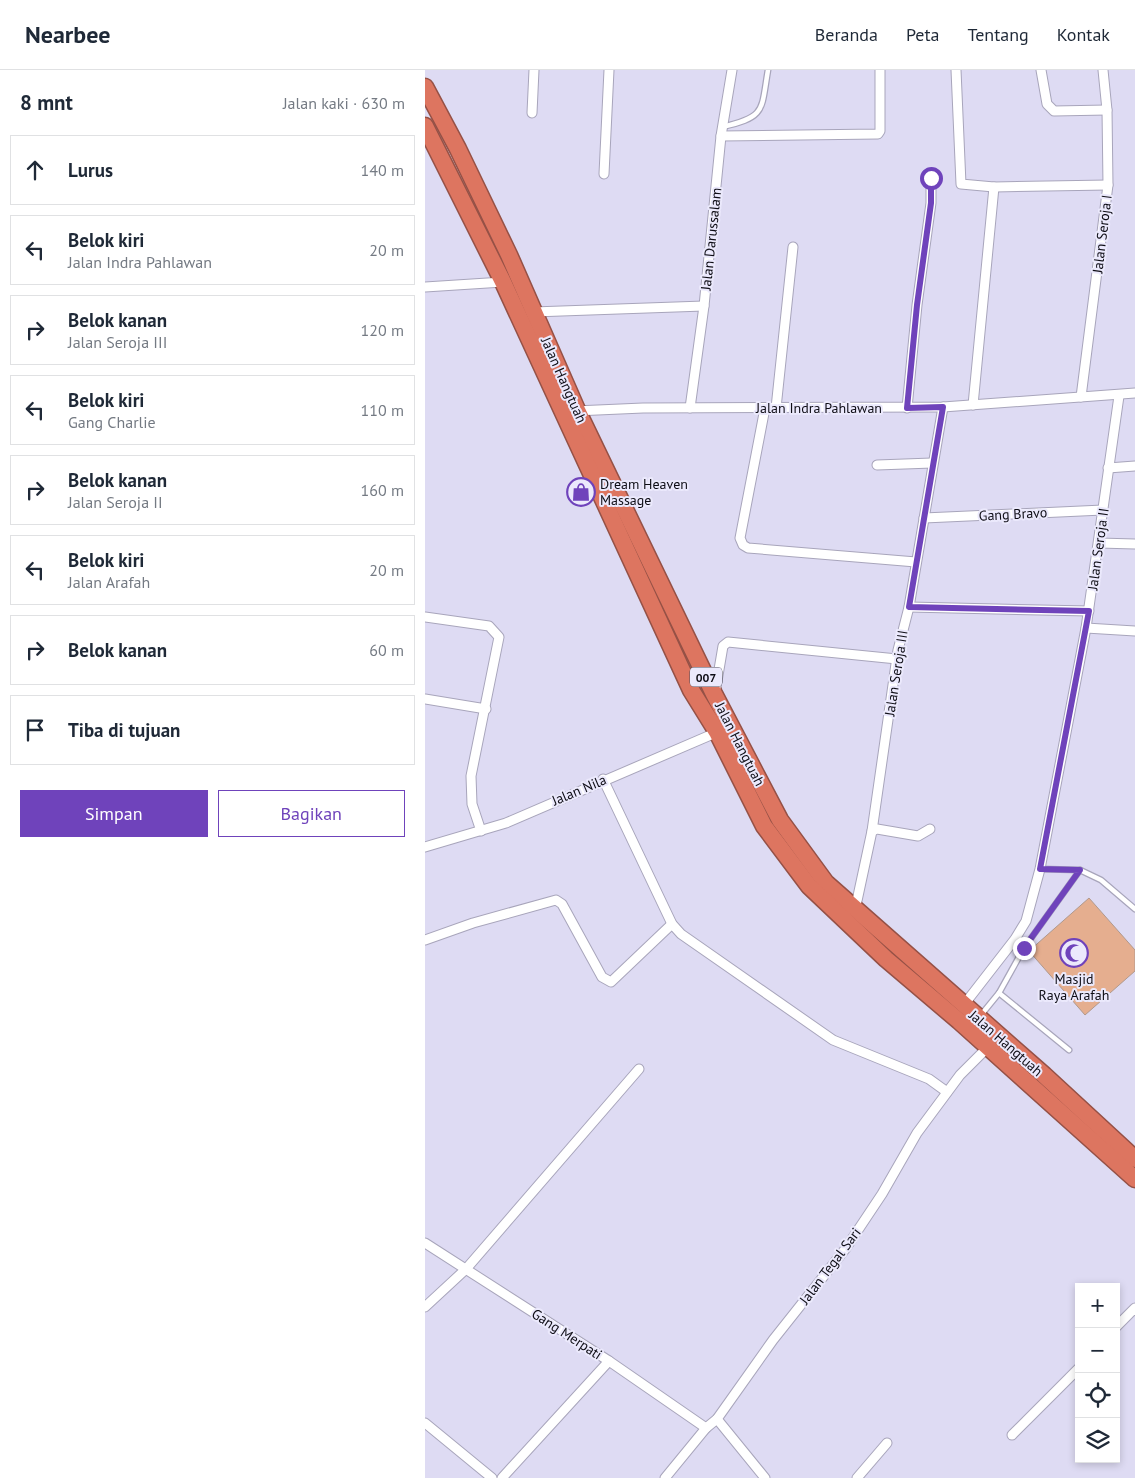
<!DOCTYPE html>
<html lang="id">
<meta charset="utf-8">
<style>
:root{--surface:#fff;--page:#f2f2f3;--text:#1f2937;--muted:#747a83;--line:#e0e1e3;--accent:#6f43bb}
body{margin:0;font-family:"PT Sans",sans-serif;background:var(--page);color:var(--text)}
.controls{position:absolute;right:15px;bottom:15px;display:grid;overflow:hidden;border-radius:0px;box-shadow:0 2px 8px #0003}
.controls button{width:45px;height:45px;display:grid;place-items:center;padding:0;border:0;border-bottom:1px solid var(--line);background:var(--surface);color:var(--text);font:25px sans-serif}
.stop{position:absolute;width:15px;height:15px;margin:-11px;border:4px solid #6f43bb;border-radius:50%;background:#fff}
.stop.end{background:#6f43bb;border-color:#fff;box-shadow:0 1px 5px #0008}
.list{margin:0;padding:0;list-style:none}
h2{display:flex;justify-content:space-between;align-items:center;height:65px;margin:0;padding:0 20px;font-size:21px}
h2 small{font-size:16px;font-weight:400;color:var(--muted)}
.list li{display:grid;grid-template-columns:32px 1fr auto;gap:15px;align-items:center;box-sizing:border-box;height:70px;margin:0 10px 10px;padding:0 10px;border:1px solid var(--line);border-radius:0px}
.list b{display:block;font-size:19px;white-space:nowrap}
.list p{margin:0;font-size:16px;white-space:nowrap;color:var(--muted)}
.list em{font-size:16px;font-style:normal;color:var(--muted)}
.actions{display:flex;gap:10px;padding:15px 20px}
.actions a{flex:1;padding:11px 0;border:1px solid var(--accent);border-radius:0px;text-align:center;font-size:18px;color:var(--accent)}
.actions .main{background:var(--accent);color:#fff}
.icon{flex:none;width:28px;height:28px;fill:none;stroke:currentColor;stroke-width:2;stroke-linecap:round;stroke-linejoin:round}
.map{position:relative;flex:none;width:710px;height:1408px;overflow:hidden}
header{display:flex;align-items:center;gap:30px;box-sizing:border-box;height:70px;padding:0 25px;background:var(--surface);border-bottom:1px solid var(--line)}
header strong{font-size:24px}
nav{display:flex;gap:28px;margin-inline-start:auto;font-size:18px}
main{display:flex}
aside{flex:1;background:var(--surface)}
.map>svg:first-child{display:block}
.building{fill:#e5ae8f;stroke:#b0998d}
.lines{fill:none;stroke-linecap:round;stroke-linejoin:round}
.lane-casing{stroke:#a8a5bb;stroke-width:7}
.street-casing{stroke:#a8a5bb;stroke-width:11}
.highway-casing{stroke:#955146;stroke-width:19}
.lane{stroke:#fff;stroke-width:4.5}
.street{stroke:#fff;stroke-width:9}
.highway{stroke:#dd7560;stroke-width:16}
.route{stroke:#6f43bb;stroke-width:6}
.labels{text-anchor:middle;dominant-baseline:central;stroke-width:4;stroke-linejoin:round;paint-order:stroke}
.shield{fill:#ebe9fc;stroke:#504f5a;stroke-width:1}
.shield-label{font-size:12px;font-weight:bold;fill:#0e0d15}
.street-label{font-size:14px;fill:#0e0d15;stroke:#ebe9fc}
.poi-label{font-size:14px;fill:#0e0d15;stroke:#ebe9fc;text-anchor:start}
</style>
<header>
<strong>Nearbee</strong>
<nav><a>Beranda</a><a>Peta</a><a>Tentang</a><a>Kontak</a></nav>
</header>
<main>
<aside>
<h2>8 mnt<small>Jalan kaki · 630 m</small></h2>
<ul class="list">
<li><svg class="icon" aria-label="ahead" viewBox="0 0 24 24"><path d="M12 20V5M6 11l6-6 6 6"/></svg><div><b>Lurus</b></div><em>140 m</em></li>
<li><svg class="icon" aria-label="left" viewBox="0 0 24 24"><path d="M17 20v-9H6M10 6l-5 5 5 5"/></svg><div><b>Belok kiri</b><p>Jalan Indra Pahlawan</p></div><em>20 m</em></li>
<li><svg class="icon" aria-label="right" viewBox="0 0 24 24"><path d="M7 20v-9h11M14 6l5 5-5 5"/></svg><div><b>Belok kanan</b><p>Jalan Seroja III</p></div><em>120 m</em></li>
<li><svg class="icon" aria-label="left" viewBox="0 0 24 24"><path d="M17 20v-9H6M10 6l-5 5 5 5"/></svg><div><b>Belok kiri</b><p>Gang Charlie</p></div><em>110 m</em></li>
<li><svg class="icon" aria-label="right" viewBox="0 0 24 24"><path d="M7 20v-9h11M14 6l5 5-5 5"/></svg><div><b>Belok kanan</b><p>Jalan Seroja II</p></div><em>160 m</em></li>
<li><svg class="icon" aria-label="left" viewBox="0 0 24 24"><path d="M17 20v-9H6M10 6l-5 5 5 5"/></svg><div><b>Belok kiri</b><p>Jalan Arafah</p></div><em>20 m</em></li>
<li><svg class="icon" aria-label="right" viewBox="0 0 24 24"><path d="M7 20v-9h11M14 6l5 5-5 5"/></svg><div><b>Belok kanan</b></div><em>60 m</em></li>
<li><svg class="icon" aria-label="arrive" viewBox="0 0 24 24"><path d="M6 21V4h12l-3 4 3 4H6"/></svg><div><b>Tiba di tujuan</b></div></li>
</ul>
<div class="actions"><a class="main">Simpan</a><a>Bagikan</a></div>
</aside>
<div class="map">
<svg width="710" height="1408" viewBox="0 0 710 1408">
<rect width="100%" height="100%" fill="#dedbf3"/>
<!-- building -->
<polygon class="building" points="664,828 710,880 710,901 660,945 604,881"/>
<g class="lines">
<defs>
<g id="lane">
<path d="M297 57C341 47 336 41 343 0"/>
<polyline points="615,799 655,800 676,810 710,839"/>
<polyline points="574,923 644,980"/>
<polyline points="556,945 574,923 599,878 655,800"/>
</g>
<g id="street">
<polyline points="531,0 536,114 569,117 683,115"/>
<polyline points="616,0 622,34 629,41 682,40"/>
<polyline points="107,43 109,0"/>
<polyline points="296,66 453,64 455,61 455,0"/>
<polyline points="179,104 184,0"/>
<polyline points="0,217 78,212"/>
<polyline points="108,242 279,236"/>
<polyline points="656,327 683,115 682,40 678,0"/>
<polyline points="548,335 569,117"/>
<polyline points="265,338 279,236 296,66 307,0"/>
<polyline points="340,338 315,468 318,475 323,478 491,492"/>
<polyline points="351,338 368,177"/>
<polyline points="482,338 492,235 506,133 506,108"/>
<polyline points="150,341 218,338 518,337 710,323"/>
<polyline points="452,395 507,393"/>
<polyline points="683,398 710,396"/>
<polyline points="499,448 678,440"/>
<polyline points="674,473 710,474"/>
<polyline points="484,537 664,541"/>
<polyline points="0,547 64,556 74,567 46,706 47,734 56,761"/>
<polyline points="661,558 710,561"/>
<polyline points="290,623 298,576 303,572 472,589"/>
<polyline points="0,629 61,639"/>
<polyline points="178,709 247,854 256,864 408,970 504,1009 522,1022"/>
<polyline points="447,761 452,759 493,766 505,759"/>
<polyline points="0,777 81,753 295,661"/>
<polyline points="430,840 447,761 473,580 484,537 518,337"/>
<polyline points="0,870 48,853 131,830 137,834 177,907 186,912 247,854"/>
<polyline points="538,936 590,869 601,851 615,799 661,558 694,326"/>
<polyline points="0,1173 184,1291 281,1358"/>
<polyline points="0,1237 41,1199 214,999"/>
<polyline points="691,1257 710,1238"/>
<polyline points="292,1349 340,1408"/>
<polyline points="0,1353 67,1408"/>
<polyline points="587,1365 654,1298"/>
<polyline points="77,1408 184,1291"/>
<polyline points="240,1408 281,1358 292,1349 348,1270 421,1178 457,1124 492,1063 535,1005 563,977"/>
<polyline points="432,1408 462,1373"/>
</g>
<g id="highway">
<polyline points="0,17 33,79 84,185 152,340 289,624 355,750 401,813 619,1005 710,1089"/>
<polyline points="0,56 78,212 266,620 292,662 339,756 384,816 461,889 534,951 710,1109"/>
</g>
</defs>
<!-- lane casing -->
<use href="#lane" class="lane-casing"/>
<!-- street casing -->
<use href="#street" class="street-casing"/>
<!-- highway casing -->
<use href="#highway" class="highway-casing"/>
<!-- lane -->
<use href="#lane" class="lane"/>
<!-- street -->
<use href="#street" class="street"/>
<!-- highway -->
<use href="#highway" class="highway"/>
</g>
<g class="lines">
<!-- route -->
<polyline class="route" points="506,108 506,133 492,235 482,338 518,337 484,537 664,541 615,799 655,800 599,878"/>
</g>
<!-- icons -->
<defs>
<symbol id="shop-ring" viewBox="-11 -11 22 22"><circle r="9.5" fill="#ebe9fc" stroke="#6f43bb" stroke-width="1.5"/><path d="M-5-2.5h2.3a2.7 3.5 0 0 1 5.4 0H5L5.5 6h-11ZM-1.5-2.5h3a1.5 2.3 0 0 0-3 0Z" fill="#6f43bb"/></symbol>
<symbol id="mosque-ring" viewBox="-11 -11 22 22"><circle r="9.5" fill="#ebe9fc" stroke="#6f43bb" stroke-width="1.5"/><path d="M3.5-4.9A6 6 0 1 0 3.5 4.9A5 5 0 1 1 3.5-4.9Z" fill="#6f43bb"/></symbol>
</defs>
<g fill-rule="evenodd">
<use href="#shop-ring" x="140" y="406" width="32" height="32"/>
<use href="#mosque-ring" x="633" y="867" width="32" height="32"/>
</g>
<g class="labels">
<!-- shield labels -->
<rect class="shield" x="265" y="597.5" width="32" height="19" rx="4"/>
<g class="shield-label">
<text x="281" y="607">007</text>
</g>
<!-- street labels -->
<g class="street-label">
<text transform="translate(677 164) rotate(-83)">Jalan Seroja I</text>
<text transform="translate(286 169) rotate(-84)">Jalan Darussalam</text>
<text transform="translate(139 310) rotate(66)">Jalan Hangtuah</text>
<text x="394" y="338">Jalan Indra Pahlawan</text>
<text transform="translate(588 444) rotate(-3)">Gang Bravo</text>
<text transform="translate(673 479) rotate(-82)">Jalan Seroja II</text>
<text transform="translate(471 603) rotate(-81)">Jalan Seroja III</text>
<text transform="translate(315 674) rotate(63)">Jalan Hangtuah</text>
<text transform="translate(154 720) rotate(-23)">Jalan Nila</text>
<text transform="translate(581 973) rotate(41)">Jalan Hangtuah</text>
<text transform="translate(405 1196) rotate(-53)">Jalan Tegal Sari</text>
<text transform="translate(142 1264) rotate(33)">Gang Merpati</text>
</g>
<!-- poi labels -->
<g class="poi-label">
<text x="175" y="414">Dream Heaven<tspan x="175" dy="16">Massage</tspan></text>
<text x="649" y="909" text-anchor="middle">Masjid<tspan x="649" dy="16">Raya Arafah</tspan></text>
</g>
</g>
</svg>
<div class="controls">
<button>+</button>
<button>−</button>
<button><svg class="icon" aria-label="locate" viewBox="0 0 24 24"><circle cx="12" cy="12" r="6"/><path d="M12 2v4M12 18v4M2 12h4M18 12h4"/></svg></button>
<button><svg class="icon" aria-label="layers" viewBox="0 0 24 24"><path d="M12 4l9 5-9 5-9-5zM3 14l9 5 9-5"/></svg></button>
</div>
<div class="stop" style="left:506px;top:108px"></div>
<div class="stop end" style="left:599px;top:878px"></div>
</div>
</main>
